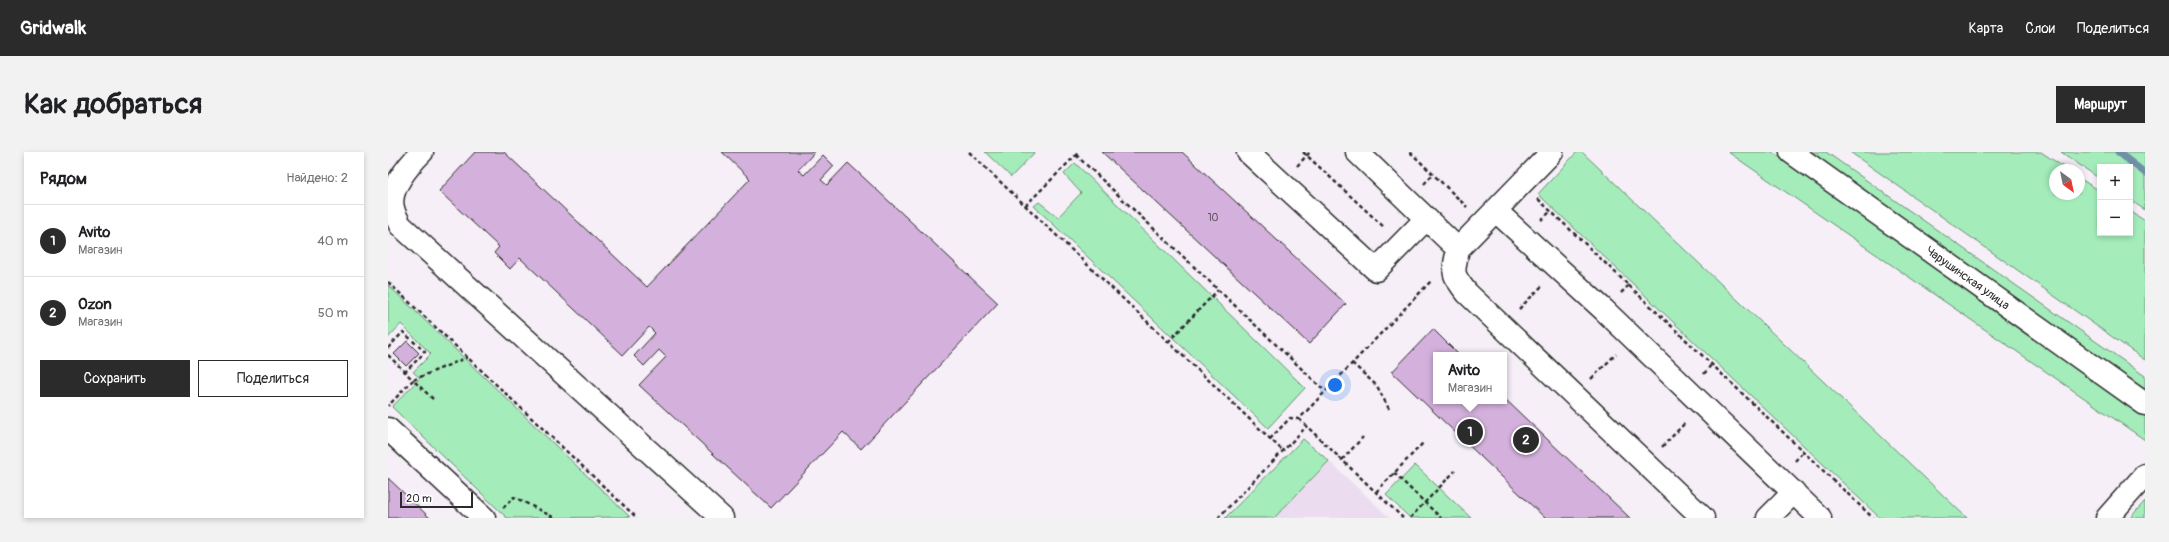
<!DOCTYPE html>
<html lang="ru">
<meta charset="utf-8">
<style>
:root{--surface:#fff;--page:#f2f2f2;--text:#202124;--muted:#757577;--line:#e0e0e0;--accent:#2b2b2b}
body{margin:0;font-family:Pangolin,sans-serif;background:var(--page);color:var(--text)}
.controls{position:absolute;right:12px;top:12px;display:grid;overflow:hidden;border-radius:0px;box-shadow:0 2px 6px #0003}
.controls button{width:36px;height:36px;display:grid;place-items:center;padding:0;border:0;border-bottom:1px solid var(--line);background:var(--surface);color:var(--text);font:20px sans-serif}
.compass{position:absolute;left:1661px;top:12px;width:36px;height:36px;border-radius:50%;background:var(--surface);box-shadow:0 2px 6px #0003;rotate:147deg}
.scale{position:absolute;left:12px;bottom:10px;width:73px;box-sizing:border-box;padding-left:4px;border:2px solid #2b2b2b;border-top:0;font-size:11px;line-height:14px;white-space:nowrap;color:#2b2b2b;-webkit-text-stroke:3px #fff;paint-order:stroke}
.you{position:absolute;left:947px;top:233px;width:14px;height:14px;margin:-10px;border:3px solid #fff;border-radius:50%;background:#1a73e8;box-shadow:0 0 0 6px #1a73e833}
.badge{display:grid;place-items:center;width:26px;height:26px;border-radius:50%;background:var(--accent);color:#fff;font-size:13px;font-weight:700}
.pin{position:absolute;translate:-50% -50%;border:2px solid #fff;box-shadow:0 1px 4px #0006}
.popup{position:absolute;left:1045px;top:200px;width:74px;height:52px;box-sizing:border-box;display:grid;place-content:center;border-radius:0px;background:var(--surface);filter:drop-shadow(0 1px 3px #0005);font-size:13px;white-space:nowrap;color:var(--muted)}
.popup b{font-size:15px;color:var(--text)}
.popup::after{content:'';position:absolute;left:50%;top:100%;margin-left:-8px;border:8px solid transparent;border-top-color:var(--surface)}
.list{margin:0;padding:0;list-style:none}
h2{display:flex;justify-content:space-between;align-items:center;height:52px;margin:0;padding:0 16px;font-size:17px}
h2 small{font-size:13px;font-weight:400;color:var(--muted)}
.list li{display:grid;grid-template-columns:26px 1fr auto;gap:12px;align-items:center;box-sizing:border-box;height:72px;padding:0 16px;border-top:1px solid var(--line)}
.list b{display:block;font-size:15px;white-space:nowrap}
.list p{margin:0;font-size:13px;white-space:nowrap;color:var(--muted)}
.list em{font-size:13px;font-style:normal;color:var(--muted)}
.actions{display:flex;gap:8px;padding:12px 16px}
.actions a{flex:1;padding:9px 0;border:1px solid var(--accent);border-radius:0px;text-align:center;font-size:14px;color:var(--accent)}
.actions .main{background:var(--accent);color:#fff}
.map{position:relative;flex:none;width:1757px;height:366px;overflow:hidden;border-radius:0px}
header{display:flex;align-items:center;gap:24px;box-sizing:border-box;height:56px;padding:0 20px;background:var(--accent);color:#fff}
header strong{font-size:19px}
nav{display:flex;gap:22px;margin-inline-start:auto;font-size:14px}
.intro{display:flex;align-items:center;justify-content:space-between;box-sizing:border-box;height:96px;padding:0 24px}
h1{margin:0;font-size:28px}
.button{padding:10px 18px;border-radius:0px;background:var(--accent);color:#fff;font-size:14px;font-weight:700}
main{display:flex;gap:24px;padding:0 24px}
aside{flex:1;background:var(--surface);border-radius:0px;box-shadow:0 2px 6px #0003}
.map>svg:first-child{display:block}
.built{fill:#ecdcf0}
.green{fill:#a4edbb;stroke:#688c73}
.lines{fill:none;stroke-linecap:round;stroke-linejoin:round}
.stream{stroke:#6f90a8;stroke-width:7}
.building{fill:#d3b1dc;stroke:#2b2b2b}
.minor-casing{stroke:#2b2b2b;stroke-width:25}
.path{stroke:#2b2b2b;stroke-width:2.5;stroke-dasharray:4 3;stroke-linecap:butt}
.minor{stroke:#fff;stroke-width:22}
.labels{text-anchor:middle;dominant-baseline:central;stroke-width:3.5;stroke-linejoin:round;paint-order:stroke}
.number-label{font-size:10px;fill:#554c57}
.street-label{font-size:12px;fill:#2b2b2b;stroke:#fff}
</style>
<header>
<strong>Gridwalk</strong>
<nav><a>Карта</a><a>Слои</a><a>Поделиться</a></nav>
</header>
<div class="intro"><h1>Как добраться</h1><a class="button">Маршрут</a></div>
<main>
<aside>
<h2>Рядом<small>Найдено: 2</small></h2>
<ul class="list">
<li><span class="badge">1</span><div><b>Avito</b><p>Магазин</p></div><em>40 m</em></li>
<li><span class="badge">2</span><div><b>Ozon</b><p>Магазин</p></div><em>50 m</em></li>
</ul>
<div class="actions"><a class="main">Сохранить</a><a>Поделиться</a></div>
</aside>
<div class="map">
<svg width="1757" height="366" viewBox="0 0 1757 366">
<rect width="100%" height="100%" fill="#f6eff8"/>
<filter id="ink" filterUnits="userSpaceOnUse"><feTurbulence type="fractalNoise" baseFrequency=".025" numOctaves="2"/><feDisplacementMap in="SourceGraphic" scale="8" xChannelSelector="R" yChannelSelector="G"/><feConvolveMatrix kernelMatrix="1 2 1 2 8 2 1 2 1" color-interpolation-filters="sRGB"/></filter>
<g filter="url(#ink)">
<!-- built -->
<polygon class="built" points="941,309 1002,366 886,366"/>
<!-- green -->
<g class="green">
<polygon points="597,0 647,0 623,25"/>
<polygon points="1189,0 1194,0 1579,366 1492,366 1150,42"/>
<polygon points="1340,0 1384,0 1757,258 1757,288"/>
<polygon points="1421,0 1438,0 1757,224 1757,237"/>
<polygon points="1462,0 1653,0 1680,18 1667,18 1667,42 1691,42 1691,26 1712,39 1712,81 1742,81 1742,59 1757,69 1757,208"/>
<polygon points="1673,0 1757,0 1757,58 1742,48 1742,15 1712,15 1712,27"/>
<polygon points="687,11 917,236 880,276 646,54 651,50 670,65 693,41 676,22"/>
<polygon points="0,133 242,365 119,366 4,255 32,226 25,220 43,202 13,172 0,186"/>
<polygon points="915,287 941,309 886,366 837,366"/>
<polygon points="1027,313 1083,366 1022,366 998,343"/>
<polygon points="1757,349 1757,366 1742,366"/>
</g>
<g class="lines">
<!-- stream -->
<polyline class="stream" points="1730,0 1757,21"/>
</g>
<!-- building -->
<g class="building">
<polygon points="87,0 116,0 259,135 362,27 334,0 427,0 410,18 416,23 435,3 446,14 433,28 439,33 460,11 610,151 473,297 455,280 383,356 251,233 278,205 271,198 256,214 246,204 267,181 261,175 235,203 132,106 122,117 106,101 111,95 51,39"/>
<polygon points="714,0 794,0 958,152 921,192"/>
<polygon points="1045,177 1071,203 1048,203 1048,249 1116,249 1116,246 1242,366 1157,366 1004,220"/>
<polygon points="19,189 31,201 18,214 6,202"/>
<polygon points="0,326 42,366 0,366"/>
</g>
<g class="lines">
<defs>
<g id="minor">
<path d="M34 0C21 13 0 37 5 56 6 62 10 68 12 73L334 366"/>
<polyline points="860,0 988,118 1038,67"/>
<polyline points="969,0 1070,97 1164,0"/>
<path id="s1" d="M1403 0 1757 252"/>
<polyline points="1108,59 1216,158 1432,366"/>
<path d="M1070 97C1065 122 1063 121 1079 141L1315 366"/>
<polyline points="0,277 96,366"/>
<polyline points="1380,366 1406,340"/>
<polyline points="1719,366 1757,323"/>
</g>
</defs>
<!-- minor casing -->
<use href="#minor" class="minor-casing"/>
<!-- path -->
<g class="path">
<polyline points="581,0 895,299"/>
<polyline points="915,0 997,76"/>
<polyline points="1022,0 1079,55"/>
<polyline points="688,3 937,239"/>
<polyline points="909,14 922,0"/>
<polyline points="1036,32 1045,22"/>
<polyline points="1150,47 1485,366"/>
<polyline points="637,54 691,0"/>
<polyline points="1153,68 1163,59"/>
<polyline points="0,130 249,366"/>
<polyline points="1233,141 1241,133"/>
<polyline points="1131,157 1154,134"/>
<polyline points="780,190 830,138"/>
<polyline points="0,196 15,180 37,200 17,220"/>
<polyline points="0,203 25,228 0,254"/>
<polyline points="964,211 989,234 1001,257"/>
<polyline points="1316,222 1323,213"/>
<polyline points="1203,227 1228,202"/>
<polyline points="45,247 25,228 80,205"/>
<polyline points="911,267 1015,366"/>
<polyline points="882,287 902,266 911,267 1044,128"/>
<polyline points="1274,295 1298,270"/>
<polyline points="954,308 975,285"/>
<polyline points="1407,309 1414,301"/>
<polyline points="1006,321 1053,366"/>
<polyline points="988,340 1036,290"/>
<polyline points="115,356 126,345 167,366"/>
<polyline points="830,366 919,274"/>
<polyline points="1022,366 1067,319"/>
</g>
<!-- minor -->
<use href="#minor" class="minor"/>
</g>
</g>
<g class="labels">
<!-- number labels -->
<g class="number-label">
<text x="825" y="66">10</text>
</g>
<!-- street labels -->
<g class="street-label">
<text stroke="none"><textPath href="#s1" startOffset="217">Чарушинская улица</textPath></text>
</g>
</g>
</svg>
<div class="controls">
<button>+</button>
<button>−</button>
</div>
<svg class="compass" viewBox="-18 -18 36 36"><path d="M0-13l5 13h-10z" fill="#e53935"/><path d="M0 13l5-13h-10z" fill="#757577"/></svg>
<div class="scale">20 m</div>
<div class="you"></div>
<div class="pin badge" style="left:1082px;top:280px">1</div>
<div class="popup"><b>Avito</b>Магазин</div>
<div class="pin badge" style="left:1138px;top:288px">2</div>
</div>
</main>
